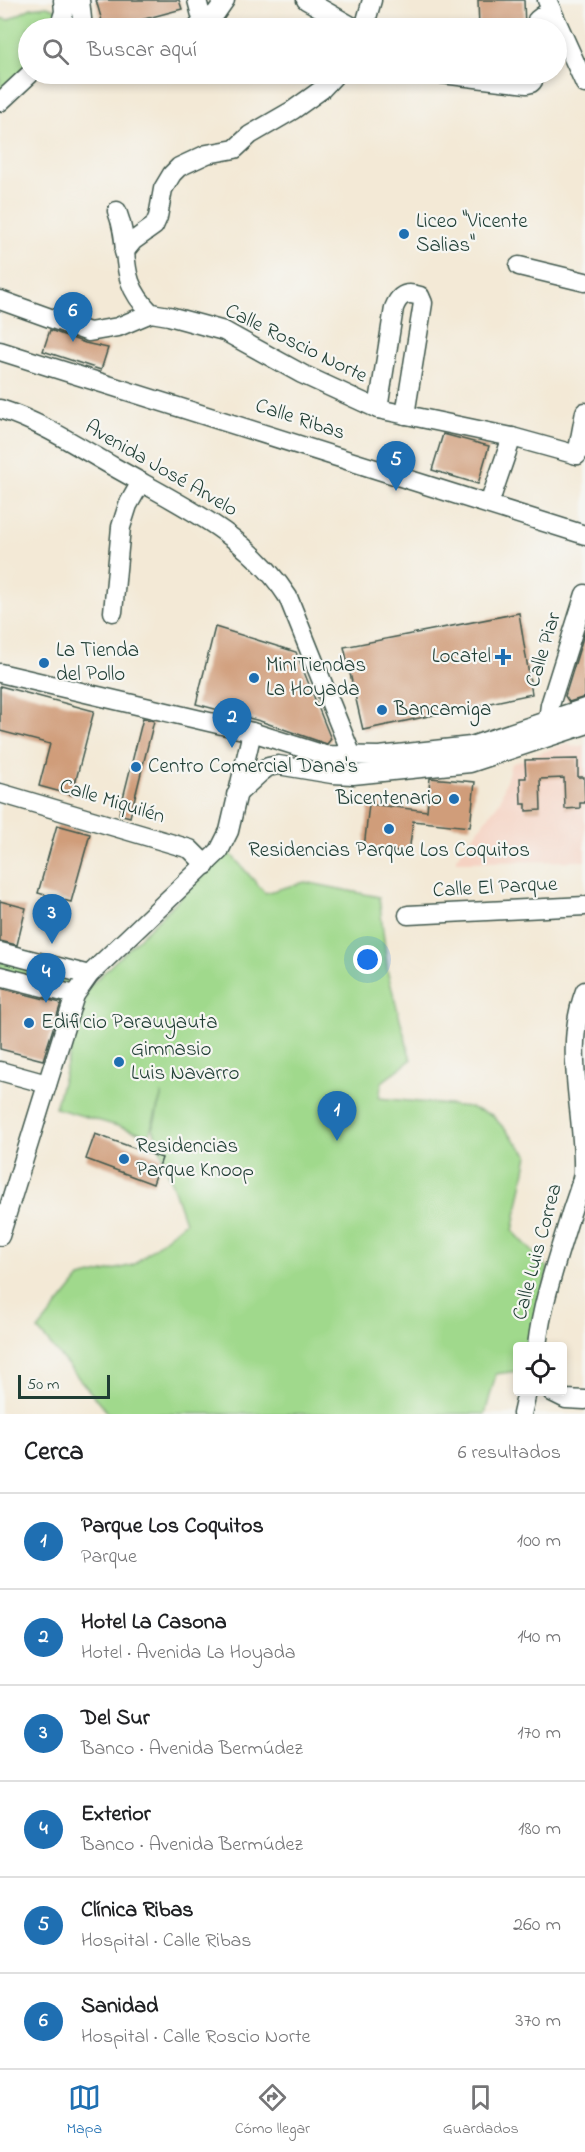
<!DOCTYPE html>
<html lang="es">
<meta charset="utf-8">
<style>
:root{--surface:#fff;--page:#f2f2f2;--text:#202124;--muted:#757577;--line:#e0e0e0;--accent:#1f6fb2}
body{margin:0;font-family:"Indie Flower",sans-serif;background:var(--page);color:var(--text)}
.controls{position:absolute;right:18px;bottom:18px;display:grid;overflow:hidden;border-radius:6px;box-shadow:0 3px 9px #0003}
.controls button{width:54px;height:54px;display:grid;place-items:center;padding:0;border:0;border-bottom:2px solid var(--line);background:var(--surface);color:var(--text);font:30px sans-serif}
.scale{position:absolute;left:18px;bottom:15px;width:92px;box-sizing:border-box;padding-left:6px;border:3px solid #1f3d34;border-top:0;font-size:16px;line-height:21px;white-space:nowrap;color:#1f3d34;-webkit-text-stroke:4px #f6f6f2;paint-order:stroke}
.you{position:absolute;left:368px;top:960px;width:21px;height:21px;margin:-15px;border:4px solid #fff;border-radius:50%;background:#1a73e8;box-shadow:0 0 0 9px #1a73e833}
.badge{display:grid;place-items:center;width:39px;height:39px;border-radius:50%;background:var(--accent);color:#fff;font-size:20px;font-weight:700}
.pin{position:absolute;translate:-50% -50px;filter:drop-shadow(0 2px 3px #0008)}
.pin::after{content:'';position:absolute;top:32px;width:21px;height:18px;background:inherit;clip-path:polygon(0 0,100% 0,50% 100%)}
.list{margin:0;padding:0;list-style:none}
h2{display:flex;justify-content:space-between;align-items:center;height:78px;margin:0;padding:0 24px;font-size:26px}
h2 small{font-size:20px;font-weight:400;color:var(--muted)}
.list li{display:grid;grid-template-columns:39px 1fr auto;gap:18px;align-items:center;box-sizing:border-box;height:96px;padding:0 24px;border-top:2px solid var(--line)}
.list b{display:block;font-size:22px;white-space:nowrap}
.list p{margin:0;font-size:20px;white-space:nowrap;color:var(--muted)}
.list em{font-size:20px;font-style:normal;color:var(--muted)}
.icon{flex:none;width:33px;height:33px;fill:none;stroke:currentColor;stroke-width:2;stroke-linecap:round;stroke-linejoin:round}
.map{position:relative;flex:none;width:585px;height:1414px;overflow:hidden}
.search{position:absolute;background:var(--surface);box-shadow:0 3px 9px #0003;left:18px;right:18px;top:18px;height:66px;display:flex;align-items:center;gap:15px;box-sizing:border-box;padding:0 21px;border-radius:33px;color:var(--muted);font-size:22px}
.sheet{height:654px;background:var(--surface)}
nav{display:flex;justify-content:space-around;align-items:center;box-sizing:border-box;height:84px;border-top:2px solid var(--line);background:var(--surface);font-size:16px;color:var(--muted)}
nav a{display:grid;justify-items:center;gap:3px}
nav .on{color:var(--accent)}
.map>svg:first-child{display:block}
.built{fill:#f5d2c2}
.green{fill:#a0d98c;stroke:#608b60;stroke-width:1.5}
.building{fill:#d09d7a}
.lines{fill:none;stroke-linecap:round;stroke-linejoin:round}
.minor-casing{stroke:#3f574c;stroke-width:21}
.minor{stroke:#fff;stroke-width:18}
.poi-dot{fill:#1f6fb2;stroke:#f6f6f2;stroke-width:2}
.labels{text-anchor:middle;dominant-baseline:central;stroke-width:4.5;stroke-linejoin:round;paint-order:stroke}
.poi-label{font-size:21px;fill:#1f3d34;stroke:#f6f6f2;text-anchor:start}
.street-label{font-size:21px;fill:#1f3d34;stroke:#f6f6f2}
</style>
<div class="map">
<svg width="585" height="1414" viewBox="0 0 585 1414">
<rect width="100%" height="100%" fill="#f6f6f2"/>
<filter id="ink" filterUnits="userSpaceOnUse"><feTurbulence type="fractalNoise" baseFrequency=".0167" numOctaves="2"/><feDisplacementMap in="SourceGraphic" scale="12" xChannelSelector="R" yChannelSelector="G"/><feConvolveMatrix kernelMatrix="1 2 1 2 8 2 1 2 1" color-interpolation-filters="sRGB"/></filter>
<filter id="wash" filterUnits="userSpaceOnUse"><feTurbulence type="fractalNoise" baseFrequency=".008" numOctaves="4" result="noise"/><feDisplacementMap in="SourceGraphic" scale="24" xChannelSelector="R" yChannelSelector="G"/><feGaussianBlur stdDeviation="1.35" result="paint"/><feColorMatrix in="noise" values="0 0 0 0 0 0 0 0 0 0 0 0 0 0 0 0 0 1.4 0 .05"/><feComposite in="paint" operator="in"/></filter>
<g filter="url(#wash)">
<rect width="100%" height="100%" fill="#f3e9d6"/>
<!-- built -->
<polygon class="built" points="568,743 573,747 585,745 585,861 456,862 456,858 500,801 511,764"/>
<!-- green -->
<g class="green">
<polygon points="47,6 64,12 59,28 28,28 28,74 0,102 0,18 8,20 31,8"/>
<polygon points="228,851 265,893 305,882 379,897 388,974 411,1060 382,1082 379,1098 469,1107 492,1115 528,1155 513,1231 548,1268 532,1346 518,1346 517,1371 496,1374 485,1414 109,1414 38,1330 80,1278 133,1265 185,1222 153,1128 162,1093 149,1135 55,1108 88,988"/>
<polygon points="0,957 75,977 72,989 0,970"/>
</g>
<g id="blocks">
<!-- building -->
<g class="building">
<polygon points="96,0 179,0 182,9 111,28 104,28"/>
<polygon points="478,0 524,0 525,28 479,28"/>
<polygon points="50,330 85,343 108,348 101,370 43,351"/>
<polygon points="443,434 489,446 478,484 432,470"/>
<polygon points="519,613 532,694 363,730 344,647"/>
<polygon points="215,627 296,652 331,739 327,744 260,721 196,704"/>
<polygon points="585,631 585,697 569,702 565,696"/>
<polygon points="0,686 94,711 72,795 39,786 50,744 0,731"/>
<polygon points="143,718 154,721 130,817 119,814"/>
<polygon points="578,759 578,777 584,777 585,803 580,803 580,808 565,809 564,778 540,779 541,810 526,811 526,804 521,804 520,778 526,778 525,760"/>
<polygon points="430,778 475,782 470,827 413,821 409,853 364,848 369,804 427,811"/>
<polygon points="57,825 90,834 71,902 38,893"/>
<polygon points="0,901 26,908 17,945 0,941"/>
<polygon points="0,988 61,1003 43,1060 0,1049"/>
<polygon points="95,1134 162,1158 153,1184 86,1159"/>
</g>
</g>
</g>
<g filter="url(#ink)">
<use href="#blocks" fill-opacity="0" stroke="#3f574c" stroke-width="1.5"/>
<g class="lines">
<defs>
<g id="minor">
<polyline points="80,0 83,28"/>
<polyline points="197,0 203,23"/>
<polyline points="306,0 355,28"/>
<polyline points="547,0 585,84"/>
<polyline points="59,28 64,12 63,0"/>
<polyline points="196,28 216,13 225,0"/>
<polyline points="364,28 372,0"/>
<polyline points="536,28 537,20 551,9"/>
<polyline points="442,74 527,84 531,83 533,81 533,74"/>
<polyline points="0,102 30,74"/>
<path d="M117 211C133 252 114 276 151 313"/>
<polyline points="124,252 133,241 154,226 158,217 163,189 172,174 179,167 207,154 235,149 250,135 293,110 321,90 336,74"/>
<polyline points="519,266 585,282"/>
<polyline points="0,300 89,332 118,327 151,313 169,316 224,331 302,374 378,409 512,437 577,455"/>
<polyline points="0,351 585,535"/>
<path d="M0 409C41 422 77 446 114 467 177 503 248 534 288 597L352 756"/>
<path d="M378 409 394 308C399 295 406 291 420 296L423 303 405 415"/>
<polyline points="577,455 585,412"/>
<polyline points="489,504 512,437"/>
<polyline points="113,612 121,527 128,505 141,482"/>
<polyline points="0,673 252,732 325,755 379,756 471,746 585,708"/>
<polyline points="548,720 550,705 585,594"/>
<polyline points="0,793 190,849 206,865"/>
<polyline points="236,795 259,774 268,767 278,765 332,774 353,775 470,763 585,725"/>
<polyline points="408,915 585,906"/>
<polyline points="0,952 89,975"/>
<polyline points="0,976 75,995"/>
<polyline points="0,1071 47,1084"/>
<polyline points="0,1236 75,995 89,975 219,851 229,831 252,732"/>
<path d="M537 1346C542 1301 558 1257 571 1213 575 1200 581 1187 583 1173 585 1109 562 1052 585 991"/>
<polyline points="552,1392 566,1399 585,1400"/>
<polyline points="522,1414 527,1392"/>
</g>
</defs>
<!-- minor casing -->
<use href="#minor" class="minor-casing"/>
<!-- minor -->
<use href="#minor" class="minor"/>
</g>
</g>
<!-- markers -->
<g class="poi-dot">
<circle cx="404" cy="234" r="6"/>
<path d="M500 648h6v6h6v6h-6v6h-6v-6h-6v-6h6z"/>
<circle cx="44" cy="663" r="6"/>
<circle cx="254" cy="678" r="6"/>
<circle cx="382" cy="710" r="6"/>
<circle cx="136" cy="767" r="6"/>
<circle cx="454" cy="799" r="6"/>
<circle cx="389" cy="829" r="6"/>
<circle cx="29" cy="1023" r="6"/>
<circle cx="119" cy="1062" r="6"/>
<circle cx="124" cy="1159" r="6"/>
</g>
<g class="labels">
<!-- poi labels -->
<g class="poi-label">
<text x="416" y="222">Liceo "Vicente<tspan x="416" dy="24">Salias"</tspan></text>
<text x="56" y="651">La Tienda<tspan x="56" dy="24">del Pollo</tspan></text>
<text x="491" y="657" text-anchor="end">Locatel</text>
<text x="266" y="666">MiniTiendas<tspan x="266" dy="24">La Hoyada</tspan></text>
<text x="394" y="710">Bancamiga</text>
<text x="148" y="767">Centro Comercial Dana's</text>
<text x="442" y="799" text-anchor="end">Bicentenario</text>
<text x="389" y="851" text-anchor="middle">Residencias Parque Los Coquitos</text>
<text x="41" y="1023">Edificio Parauyauta</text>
<text x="131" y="1050">Gimnasio<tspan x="131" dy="24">Luis Navarro</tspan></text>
<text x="136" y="1147">Residencias<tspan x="136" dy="24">Parque Knoop</tspan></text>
</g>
<!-- street labels -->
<g class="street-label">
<text transform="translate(296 344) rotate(26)">Calle Roscio Norte</text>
<text transform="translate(300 420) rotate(18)">Calle Ribas</text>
<text transform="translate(161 469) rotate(30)">Avenida José Arvelo</text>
<text transform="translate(544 650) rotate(-73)">Calle Piar</text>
<text transform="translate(112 802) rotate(17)">Calle Miquilén</text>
<text transform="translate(495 888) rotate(-3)">Calle El Parque</text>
<text transform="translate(538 1252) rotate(-75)">Calle Luis Correa</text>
</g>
</g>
</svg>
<div class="controls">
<button><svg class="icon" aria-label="locate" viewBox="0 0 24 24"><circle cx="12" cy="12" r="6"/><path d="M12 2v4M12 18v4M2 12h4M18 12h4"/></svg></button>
</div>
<div class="scale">50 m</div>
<div class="you"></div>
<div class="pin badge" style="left:337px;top:1141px">1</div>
<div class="pin badge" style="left:232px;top:748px">2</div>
<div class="pin badge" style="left:52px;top:944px">3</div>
<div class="pin badge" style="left:46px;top:1003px">4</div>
<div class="pin badge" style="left:396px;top:491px">5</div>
<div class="pin badge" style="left:73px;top:342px">6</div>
<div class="search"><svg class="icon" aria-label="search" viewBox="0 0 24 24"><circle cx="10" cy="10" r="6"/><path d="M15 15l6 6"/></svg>Buscar aquí</div>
</div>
<section class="sheet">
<h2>Cerca<small>6 resultados</small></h2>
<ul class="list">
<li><span class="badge">1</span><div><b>Parque Los Coquitos</b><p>Parque</p></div><em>100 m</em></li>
<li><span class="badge">2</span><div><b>Hotel La Casona</b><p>Hotel · Avenida La Hoyada</p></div><em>140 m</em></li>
<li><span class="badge">3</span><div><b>Del Sur</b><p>Banco · Avenida Bermúdez</p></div><em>170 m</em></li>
<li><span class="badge">4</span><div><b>Exterior</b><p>Banco · Avenida Bermúdez</p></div><em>180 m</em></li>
<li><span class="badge">5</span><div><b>Clínica Ribas</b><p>Hospital · Calle Ribas</p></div><em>260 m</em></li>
<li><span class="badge">6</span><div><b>Sanidad</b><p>Hospital · Calle Roscio Norte</p></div><em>370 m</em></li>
</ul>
</section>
<nav>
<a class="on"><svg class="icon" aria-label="map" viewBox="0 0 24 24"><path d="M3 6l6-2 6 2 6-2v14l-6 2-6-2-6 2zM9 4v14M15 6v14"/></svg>Mapa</a>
<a><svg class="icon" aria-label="directions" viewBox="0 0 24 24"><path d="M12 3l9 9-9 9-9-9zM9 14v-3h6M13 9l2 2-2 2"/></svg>Cómo llegar</a>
<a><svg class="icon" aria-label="saved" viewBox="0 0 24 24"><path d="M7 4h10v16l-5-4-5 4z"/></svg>Guardados</a>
</nav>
